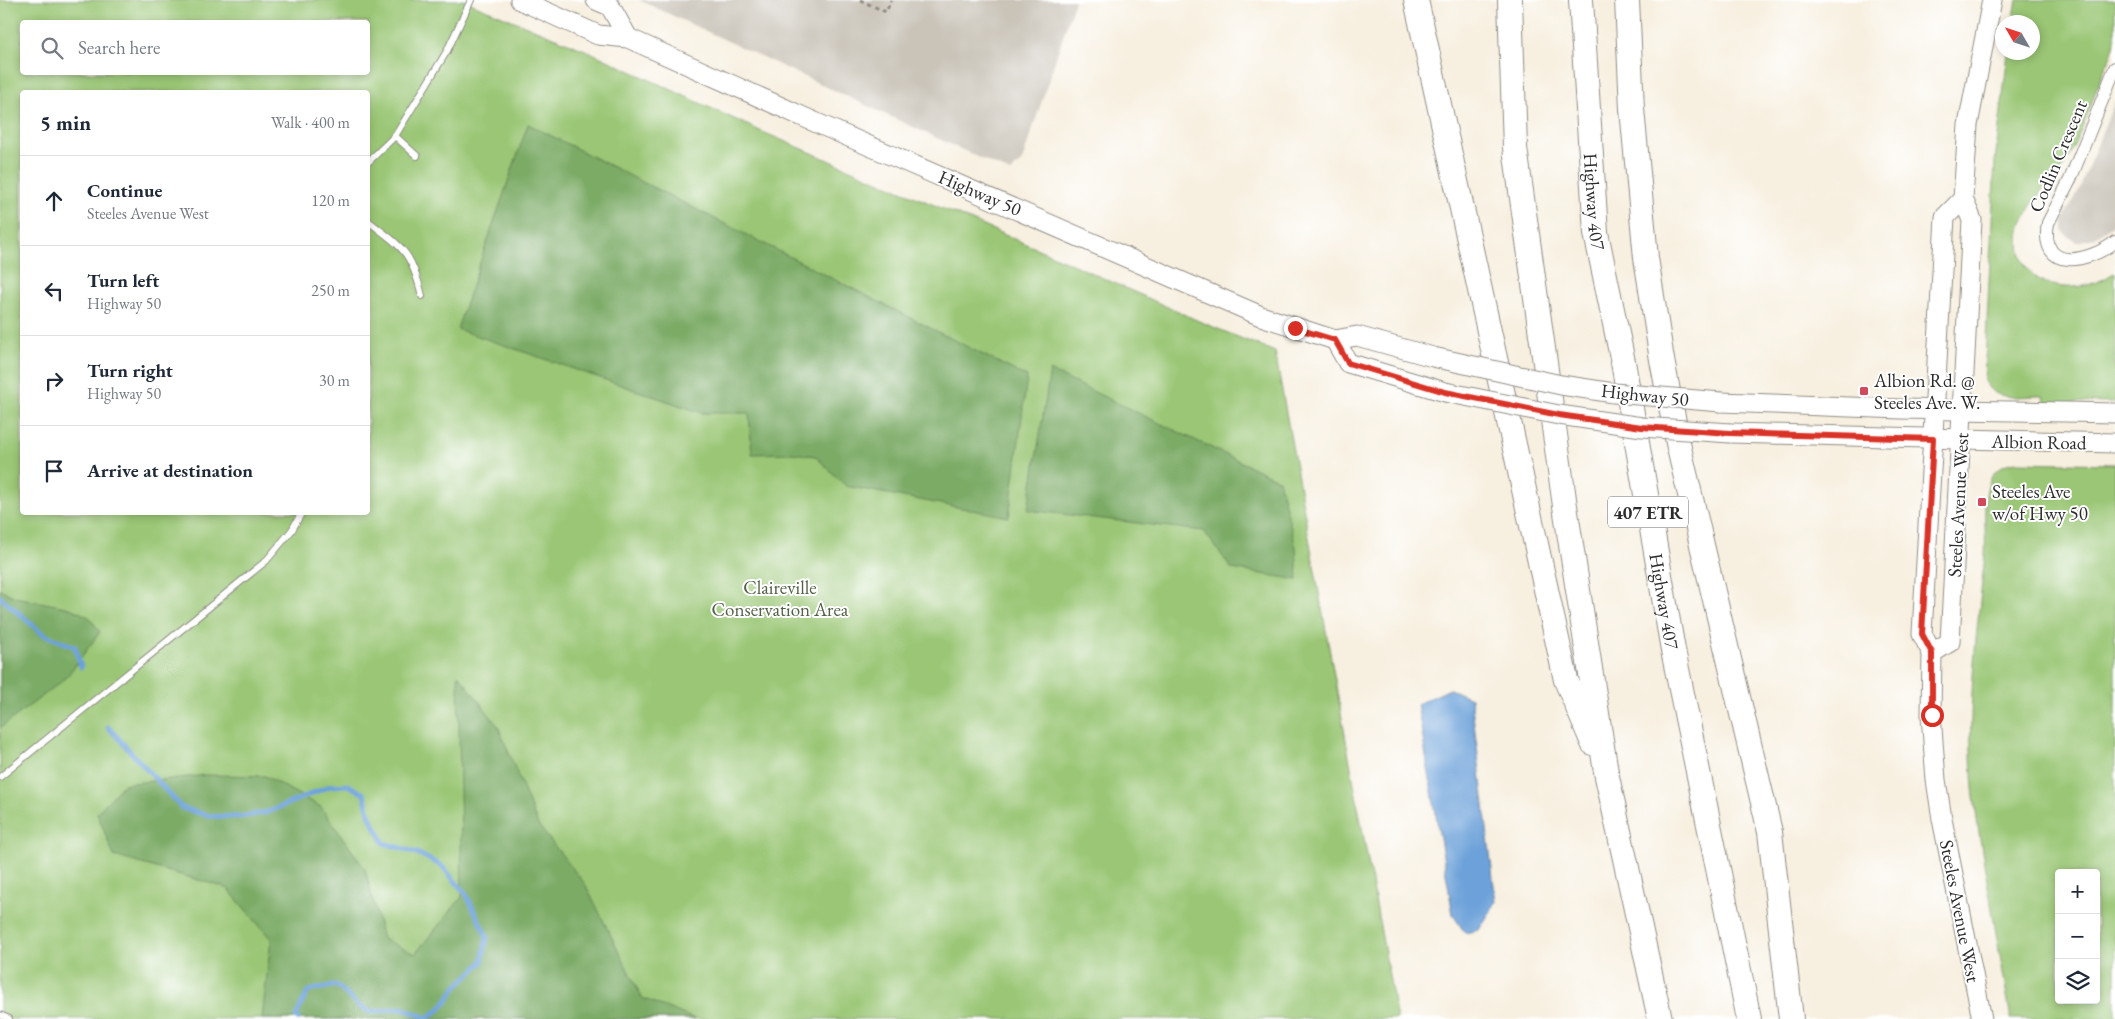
<!DOCTYPE html>
<meta charset="utf-8">
<style>
:root{--surface:#fff;--page:#f2f2f3;--text:#1f2937;--muted:#747a83;--line:#e0e1e3}
body{margin:0;font-family:"EB Garamond",serif;background:var(--page);color:var(--text)}
.controls{position:absolute;right:15px;bottom:15px;display:grid;overflow:hidden;border-radius:5px;box-shadow:0 2px 8px #0003}
.controls button{width:45px;height:45px;display:grid;place-items:center;padding:0;border:0;border-bottom:1px solid var(--line);background:var(--surface);color:var(--text);font:25px sans-serif}
.compass{position:absolute;left:1995px;top:15px;width:45px;height:45px;border-radius:50%;background:var(--surface);box-shadow:0 2px 8px #0003;rotate:309deg}
.stop{position:absolute;width:15px;height:15px;margin:-11px;border:4px solid #d93025;border-radius:50%;background:#fff}
.stop.end{background:#d93025;border-color:#fff;box-shadow:0 1px 5px #0008}
.list{margin:0;padding:0;list-style:none}
h2{display:flex;justify-content:space-between;align-items:center;height:65px;margin:0;padding:0 20px;font-size:21px}
h2 small{font-size:16px;font-weight:400;color:var(--muted)}
.list li{display:grid;grid-template-columns:32px 1fr auto;gap:15px;align-items:center;box-sizing:border-box;height:90px;padding:0 20px;border-top:1px solid var(--line)}
.list b{display:block;font-size:19px;white-space:nowrap}
.list p{margin:0;font-size:16px;white-space:nowrap;color:var(--muted)}
.list em{font-size:16px;font-style:normal;color:var(--muted)}
.icon{flex:none;width:28px;height:28px;fill:none;stroke:currentColor;stroke-width:2;stroke-linecap:round;stroke-linejoin:round}
.map{position:relative;flex:none;width:2115px;height:1019px;overflow:hidden}
.search{position:absolute;background:var(--surface);box-shadow:0 2px 8px #0003;left:20px;top:20px;width:350px;height:55px;display:flex;align-items:center;gap:12px;box-sizing:border-box;padding:0 18px;border-radius:5px;color:var(--muted);font-size:19px}
.panel{position:absolute;background:var(--surface);box-shadow:0 2px 8px #0003;left:20px;top:90px;width:350px;height:425px;border-radius:5px}
.map>svg:first-child{display:block}
.industrial{fill:#c9c3b8}
.green{fill:#9ac674;stroke:#627850;fill-rule:evenodd}
.forest{fill:#7bab66;stroke:#536b48}
.water{fill:#6ca1d9;stroke:#4c6682}
.lines{fill:none;stroke-linecap:round;stroke-linejoin:round}
.stream{stroke:#6ca1d9;stroke-width:5}
.lane-casing{stroke:#918d85;stroke-width:8}
.street-casing{stroke:#918d85;stroke-width:14}
.secondary-casing{stroke:#918d85;stroke-width:21}
.highway-casing{stroke:#918d85;stroke-width:26}
.path{stroke:#918d85;stroke-width:3;stroke-dasharray:4 4;stroke-linecap:butt}
.lane{stroke:#fff;stroke-width:6}
.street{stroke:#fff;stroke-width:12}
.secondary{stroke:#fff;stroke-width:19}
.highway{stroke:#fff;stroke-width:24}
.secondary-bridge-casing{stroke:#918d85;stroke-width:21;stroke-linecap:butt}
.secondary-bridge{stroke:#fff;stroke-width:19}
.route{stroke:#d93025;stroke-width:6}
.poi-dot{fill:#d1495b;stroke:#fff;stroke-width:2}
.labels{text-anchor:middle;dominant-baseline:central;stroke-width:4;stroke-linejoin:round;paint-order:stroke}
.shield{fill:#fff;stroke:#6b6b6b;stroke-width:1}
.shield-label{font-size:18px;font-weight:bold;fill:#2b2b2b}
.street-label{font-size:19px;fill:#2b2b2b;stroke:#fff}
.poi-label{font-size:19px;fill:#2b2b2b;stroke:#fff;text-anchor:start}
.park-label{font-size:19px;fill:#526145;stroke:#fff}
</style>
<div class="map">
<svg width="2115" height="1019" viewBox="0 0 2115 1019">
<rect width="100%" height="100%" fill="#fff"/>
<filter id="ink" filterUnits="userSpaceOnUse"><feTurbulence type="fractalNoise" baseFrequency=".02" numOctaves="2"/><feDisplacementMap in="SourceGraphic" scale="10" xChannelSelector="R" yChannelSelector="G"/><feConvolveMatrix kernelMatrix="1 2 1 2 8 2 1 2 1" color-interpolation-filters="sRGB"/></filter>
<filter id="wash" filterUnits="userSpaceOnUse"><feTurbulence type="fractalNoise" baseFrequency=".0096" numOctaves="4" result="noise"/><feDisplacementMap in="SourceGraphic" scale="20" xChannelSelector="R" yChannelSelector="G"/><feGaussianBlur stdDeviation="1.12" result="paint"/><feColorMatrix in="noise" values="0 0 0 0 0 0 0 0 0 0 0 0 0 0 0 0 0 1.4 0 .05"/><feComposite in="paint" operator="in"/></filter>
<g filter="url(#wash)">
<rect width="100%" height="100%" fill="#f7efdf"/>
<!-- industrial -->
<g class="industrial">
<polygon points="639,0 1075,0 1022,161 1010,172"/>
<polygon points="2115,100 2115,223 2094,238 2077,242 2066,235 2063,230 2063,222 2066,213 2079,190"/>
</g>
<!-- green -->
<g class="green">
<path d="M0 0H463L590 52 758 130 1045 252 1201 322 1275 352 1397 1019H0ZM22 22H368V72H22ZM22 92H368V512H22Z"/>
<path d="M2017 0H2115C2115 14 2115 29 2115 42 2113 54 2106 66 2101 77 2089 109 2078 143 2060 172 2058 176 2053 177 2049 181 2045 184 2022 221 2021 226 2007 288 2075 302 2115 272V403L2044 402 2043 396C2023 395 1995 404 1984 381L1995 161 2008 53 2032 52V22H2013Z"/>
<path d="M2017 462 2115 464V1019H2011C2003 973 1995 927 1987 881 1982 850 1976 819 1973 788 1966 710 1977 632 1985 554 1988 524 1973 465 2017 462ZM2059 873H2096V1000H2059Z"/>
</g>
<!-- forest -->
<g class="forest">
<polygon points="528,124 1027,377 1009,517 846,486 815,456 793,453 752,454 749,413 702,413 457,329"/>
<polygon points="1050,371 1279,480 1296,548 1298,580 1232,569 1204,531 1028,510"/>
<polygon points="0,589 15,597 70,608 89,617 100,632 65,679 0,728"/>
<polygon points="458,674 498,726 538,825 585,884 642,998 695,1019 262,1019 271,939 227,888 114,856 97,813 124,784 206,775 265,776 321,807 365,869 383,939 415,954 462,897"/>
</g>
<!-- water -->
<polygon class="water" points="1450,689 1471,698 1496,902 1479,930 1465,933 1453,915 1417,704"/>
<g class="lines">
<!-- stream -->
<g class="stream">
<polyline points="0,597 43,634 75,647 81,667"/>
<polyline points="108,727 182,808 210,816 240,817 268,812 330,786 348,785 364,794 370,817 384,843 417,853 442,866 466,894 487,937 482,962 457,986 440,1009 427,1018 402,1008 371,1012 359,1006 336,985 308,991 296,1016 298,1019"/>
</g>
</g>
</g>
<g filter="url(#ink)">
<g class="lines">
<defs>
<g id="lane">
<polyline points="395,136 417,156"/>
<polyline points="368,162 395,136 447,51 471,0"/>
<path d="M368 221C403 248 411 251 422 296"/>
<polyline points="0,777 266,561 292,530 302,512"/>
<polyline points="0,1015 9,1019"/>
</g>
<path id="street" d="M2115 68 2070 180 2048 223C2039 274 2089 262 2115 242"/>
<g id="secondary">
<polyline points="520,0 598,35 628,38 819,124 1261,316 1335,340 1357,336 1433,357"/>
<polyline points="596,0 610,6 628,38"/>
<polyline points="1963,199 1945,217 1922,634 1932,653 1931,715 1936,780 1942,819 1982,1019"/>
<polyline points="1335,340 1348,363 1445,392"/>
<polyline points="1721,402 1901,409 2115,413"/>
<polyline points="1730,433 2115,443"/>
<polyline points="1932,653 1950,642 1972,220 1963,199 1968,125 1992,0"/>
</g>
<g id="highway">
<polyline points="1416,0 1566,680 1593,743"/>
<polyline points="1510,0 1515,148 1565,506 1606,772 1660,1019"/>
<path id="s1" d="M1581 0 1596 233 1623 362 1673 650 1749 1019"/>
<polyline points="1627,0 1632,109 1646,258 1662,360 1679,448 1770,832 1791,1019"/>
</g>
</defs>
<!-- lane casing -->
<use href="#lane" class="lane-casing"/>
<!-- street casing -->
<use href="#street" class="street-casing"/>
<!-- secondary casing -->
<use href="#secondary" class="secondary-casing"/>
<!-- highway casing -->
<use href="#highway" class="highway-casing"/>
<!-- path -->
<polyline class="path" points="860,0 886,12 891,0"/>
<!-- lane -->
<use href="#lane" class="lane"/>
<!-- street -->
<use href="#street" class="street"/>
<!-- secondary -->
<use href="#secondary" class="secondary"/>
<!-- highway -->
<use href="#highway" class="highway"/>
<defs>
<g id="secondary-bridge">
<polyline points="1433,357 1561,385 1614,393 1721,402"/>
<polyline points="1445,392 1559,415 1642,427 1730,433"/>
</g>
</defs>
<!-- secondary-bridge casing -->
<use href="#secondary-bridge" class="secondary-bridge-casing"/>
<!-- secondary-bridge -->
<use href="#secondary-bridge" class="secondary-bridge"/>
</g>
</g>
<g class="lines" filter="url(#ink)">
<!-- route -->
<polyline class="route" points="1295,328 1335,340 1348,363 1445,392 1559,415 1642,427 1730,433 1933,439 1922,634 1932,653 1932,715"/>
</g>
<!-- markers -->
<g class="poi-dot">
<rect x="1859" y="386" width="10" height="10" rx="2.5"/>
<rect x="1977" y="497" width="10" height="10" rx="2.5"/>
</g>
<g class="labels">
<!-- shield labels -->
<rect class="shield" x="1608" y="496.5" width="80" height="31" rx="4"/>
<g class="shield-label">
<text x="1648" y="512">407 ETR</text>
</g>
<!-- street labels -->
<g class="street-label">
<text transform="translate(2058 156) rotate(-67)">Codlin Crescent</text>
<text transform="translate(980 193) rotate(23)">Highway 50</text>
<text stroke="none"><textPath href="#s1" startOffset="202">Highway 407</textPath></text>
<text transform="translate(1645 395) rotate(6)">Highway 50</text>
<text transform="translate(2039 442) rotate(1)">Albion Road</text>
<text transform="translate(1958 505) rotate(-87)">Steeles Avenue West</text>
<text stroke="none"><textPath href="#s1" startOffset="608">Highway 407</textPath></text>
<text transform="translate(1960 911) rotate(79)">Steeles Avenue West</text>
</g>
<!-- poi labels -->
<g class="poi-label">
<text x="1874" y="380">Albion Rd. @<tspan x="1874" dy="22">Steeles Ave. W.</tspan></text>
<text x="1992" y="491">Steeles Ave<tspan x="1992" dy="22">w/of Hwy 50</tspan></text>
</g>
<!-- park labels -->
<g class="park-label">
<text x="780" y="587">Claireville<tspan x="780" dy="22">Conservation Area</tspan></text>
</g>
</g>
</svg>
<div class="controls">
<button>+</button>
<button>−</button>
<button><svg class="icon" aria-label="layers" viewBox="0 0 24 24"><path d="M12 4l9 5-9 5-9-5zM3 14l9 5 9-5"/></svg></button>
</div>
<svg class="compass" viewBox="-18 -18 36 36"><path d="M0-13l5 13h-10z" fill="#e53935"/><path d="M0 13l5-13h-10z" fill="#747a83"/></svg>
<div class="stop" style="left:1932px;top:715px"></div>
<div class="stop end" style="left:1295px;top:328px"></div>
<div class="search"><svg class="icon" aria-label="search" viewBox="0 0 24 24"><circle cx="10" cy="10" r="6"/><path d="M15 15l6 6"/></svg>Search here</div>
<section class="panel">
<h2>5 min<small>Walk · 400 m</small></h2>
<ul class="list">
<li><svg class="icon" aria-label="ahead" viewBox="0 0 24 24"><path d="M12 20V5M6 11l6-6 6 6"/></svg><div><b>Continue</b><p>Steeles Avenue West</p></div><em>120 m</em></li>
<li><svg class="icon" aria-label="left" viewBox="0 0 24 24"><path d="M17 20v-9H6M10 6l-5 5 5 5"/></svg><div><b>Turn left</b><p>Highway 50</p></div><em>250 m</em></li>
<li><svg class="icon" aria-label="right" viewBox="0 0 24 24"><path d="M7 20v-9h11M14 6l5 5-5 5"/></svg><div><b>Turn right</b><p>Highway 50</p></div><em>30 m</em></li>
<li><svg class="icon" aria-label="arrive" viewBox="0 0 24 24"><path d="M6 21V4h12l-3 4 3 4H6"/></svg><div><b>Arrive at destination</b></div></li>
</ul>
</section>
</div>
